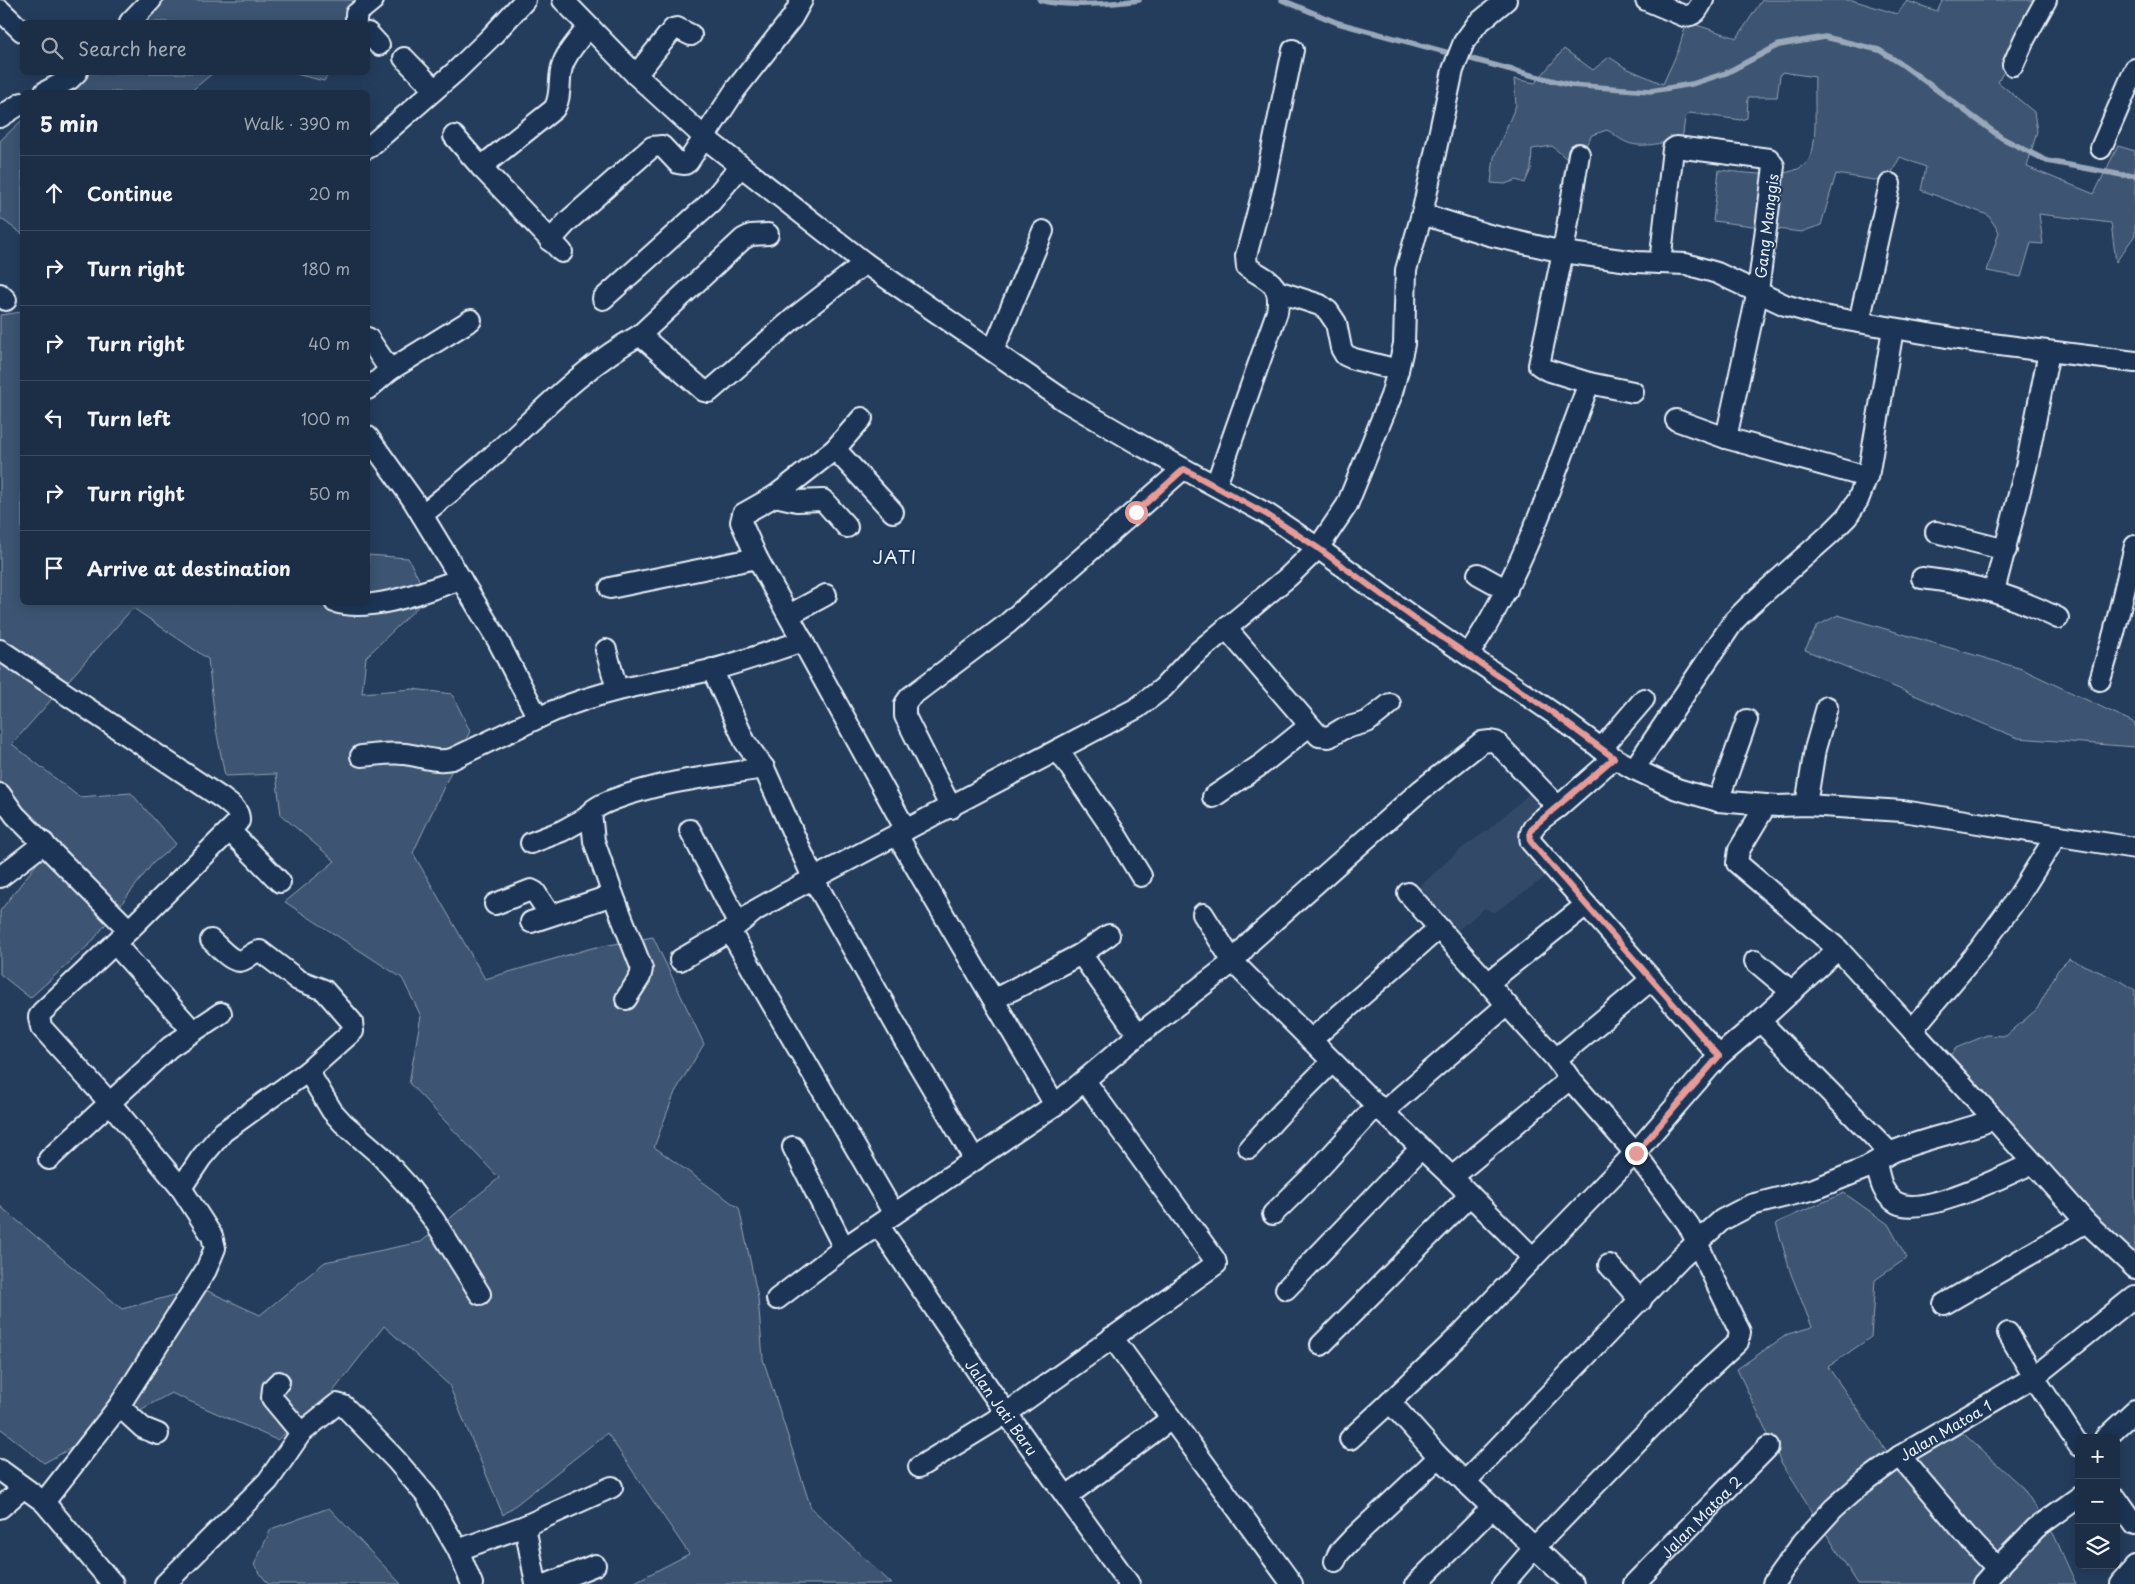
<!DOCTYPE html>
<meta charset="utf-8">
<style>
:root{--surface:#1c2e46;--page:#25364d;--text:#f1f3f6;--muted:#a0a8b3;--line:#3a4a5f}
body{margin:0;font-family:"Playpen Sans",sans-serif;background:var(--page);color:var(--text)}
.controls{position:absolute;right:15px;bottom:15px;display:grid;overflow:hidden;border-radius:8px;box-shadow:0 2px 12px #0003}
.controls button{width:45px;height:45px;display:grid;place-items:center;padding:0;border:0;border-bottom:1px solid var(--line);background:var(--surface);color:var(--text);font:25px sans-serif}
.stop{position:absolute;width:15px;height:15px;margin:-11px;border:4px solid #e69b98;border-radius:50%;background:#fff}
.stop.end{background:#e69b98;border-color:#fff;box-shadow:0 1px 5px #0008}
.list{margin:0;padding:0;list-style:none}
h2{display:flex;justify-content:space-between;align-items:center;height:65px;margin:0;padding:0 20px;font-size:21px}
h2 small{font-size:16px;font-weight:400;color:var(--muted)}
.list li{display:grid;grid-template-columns:32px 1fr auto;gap:15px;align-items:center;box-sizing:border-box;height:75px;padding:0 20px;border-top:1px solid var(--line)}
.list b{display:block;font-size:19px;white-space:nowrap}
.list em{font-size:16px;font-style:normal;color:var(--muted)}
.icon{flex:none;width:28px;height:28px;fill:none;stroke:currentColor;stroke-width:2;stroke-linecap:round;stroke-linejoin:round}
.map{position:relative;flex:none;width:2135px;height:1584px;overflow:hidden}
.search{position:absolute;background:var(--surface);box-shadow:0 2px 12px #0003;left:20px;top:20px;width:350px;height:55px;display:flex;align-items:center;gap:12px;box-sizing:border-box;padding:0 18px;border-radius:8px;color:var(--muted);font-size:19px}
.panel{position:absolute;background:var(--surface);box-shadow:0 2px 12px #0003;left:20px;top:90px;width:350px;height:515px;border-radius:8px}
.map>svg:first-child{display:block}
.built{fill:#334a68}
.green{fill:#3e5472;stroke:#93a2b5}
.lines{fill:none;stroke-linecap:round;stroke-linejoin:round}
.stream{stroke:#99a8ba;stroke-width:5.5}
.minor-casing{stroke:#e8f1f8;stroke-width:24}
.minor{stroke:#1d3557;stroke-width:20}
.route{stroke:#e69b98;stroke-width:6}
.labels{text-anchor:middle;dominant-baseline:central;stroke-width:4;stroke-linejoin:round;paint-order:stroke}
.street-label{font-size:15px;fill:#e8f1f8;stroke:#1d3557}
.quarter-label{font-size:18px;letter-spacing:1px;fill:#e8f1f8;stroke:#1d3557}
</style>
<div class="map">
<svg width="2135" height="1584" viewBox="0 0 2135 1584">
<rect width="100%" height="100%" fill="#253d5d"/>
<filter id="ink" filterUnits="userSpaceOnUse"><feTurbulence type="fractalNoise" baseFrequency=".02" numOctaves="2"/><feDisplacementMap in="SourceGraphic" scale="10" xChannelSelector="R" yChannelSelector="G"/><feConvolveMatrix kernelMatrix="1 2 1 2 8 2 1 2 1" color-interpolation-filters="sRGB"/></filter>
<g filter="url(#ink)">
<!-- built -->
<polygon class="built" points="1530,793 1555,815 1525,839 1551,873 1494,913 1485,908 1452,935 1415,891 1457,852 1489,829"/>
<!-- green -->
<g class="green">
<polygon points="154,0 352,0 358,16 355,22 129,22"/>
<path d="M1762 0H1852L1897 14 1907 1 1937 11 1943 0H2044L1998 82 2034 112 2037 131 2027 167 2094 194 2118 146 2135 151V235L2116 262 2111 223 2039 214 2043 244 2031 243 2021 277 1987 271 1999 232 1988 215 1921 190 1926 167 1900 157 1887 182 1836 174 1821 225 1801 232 1713 221 1719 170C1741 172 1797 183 1810 158 1818 142 1814 98 1815 77L1782 72 1780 76 1777 97H1748L1747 118 1741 120 1690 113 1685 117 1683 134 1679 140C1662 142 1640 150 1624 141 1617 138 1614 133 1607 130L1592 135 1585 147 1568 160 1552 146 1532 149 1531 169 1525 183 1516 180 1505 184 1491 183 1494 157 1516 105 1514 79 1535 83 1564 49 1593 70 1609 57 1626 68 1663 84 1678 51 1687 22 1737 38Z"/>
<polygon points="75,73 213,73 190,92 53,92"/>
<polygon points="292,73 329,72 329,73 324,81"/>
<polygon points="22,120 22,234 0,218 0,141"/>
<polygon points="22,312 22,602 368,602 368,555 408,558 428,597 366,657 362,693 413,689 452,694 470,731 413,853 485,979 592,948 653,937 704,1044 675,1092 654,1147 739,1208 758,1298 763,1359 811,1508 892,1584 631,1584 689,1554 607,1433 503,1515 449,1385 384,1326 325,1402 277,1440 171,1393 44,1463 0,1428 0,1206 122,1309 201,1288 260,1315 325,1262 421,1242 499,1178 409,1083 421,1016 402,978 285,902 335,861 281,815 276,774 225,776 216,729 208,659 133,608 12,744 79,797 131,793 176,844 153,863 91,943 30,998 0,974 0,911 42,857 13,796 0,799 0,315"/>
<polygon points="1838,615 2022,669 2135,723 2135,747 2018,738 1805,650 1817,626"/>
<polygon points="2069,959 2121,981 2135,990 2135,1276 1940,1068 1956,1048 1987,1035 2006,1036 2037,1009 2058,970"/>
<polygon points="1844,1193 1888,1224 1907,1258 1875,1280 1871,1337 1828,1367 1888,1453 1954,1425 2023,1488 2054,1535 2076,1584 1858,1584 1781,1462 1737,1369 1788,1334 1812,1327 1791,1274 1776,1223"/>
<polygon points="329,1508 401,1584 268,1584 254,1565 271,1529"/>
</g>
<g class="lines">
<!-- stream -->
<g class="stream">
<path d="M1040 0C1065 7 1114 4 1139 0"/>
<polyline points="1282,0 1338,23 1527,74 1570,85 1651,91 1692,84 1726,73 1779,45 1825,37 1879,50 1903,65 2002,138 2047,161 2122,175 2135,175"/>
</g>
<defs>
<g id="minor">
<polyline points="563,0 636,75 705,138 865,263 1065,401 1142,446 1267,514 1318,548 1415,619 1553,713 1614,758 1634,769 1677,789 1718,801 1778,806 1806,805 1903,811 2135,848"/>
<path d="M1646 0 1684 16C1696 16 1698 9 1703 0"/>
<polyline points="0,10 22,31"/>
<polyline points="130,22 151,0"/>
<polyline points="356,22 356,14 373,0"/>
<polyline points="368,33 379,45"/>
<polyline points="404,58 434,89"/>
<polyline points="2013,65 2025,38 2046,0"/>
<polyline points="636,75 673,29 677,28 691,35"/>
<polyline points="45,92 70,79 77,72"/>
<polyline points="0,117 22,103"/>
<polyline points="454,136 481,167"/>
<polyline points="368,148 455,72 490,38 525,0"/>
<polyline points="2101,148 2135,69"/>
<polyline points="1422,214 1489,235 1563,252 1636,262 1686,264 1717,273 1785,305 1823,316 1976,342 2135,362"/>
<polyline points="550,241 568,221 652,147 662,146 678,163 685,164 688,162 736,89 792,18 802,0"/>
<path d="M562 252 481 167 554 109C562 97 558 80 562 67 566 52 579 40 588 27"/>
<polyline points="1660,263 1673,149 1676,147 1769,159 1774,166 1758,291 1726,438"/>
<polyline points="1277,291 1320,305 1328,311 1336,323 1341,348 1345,355 1354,359 1398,370"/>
<polyline points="0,294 6,300"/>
<polyline points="603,299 711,202 740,167"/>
<polyline points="1859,322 1890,184"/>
<polyline points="640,335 704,391 709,392 794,318 865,263"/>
<polyline points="368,338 390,370 471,320"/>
<polyline points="993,351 1043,231"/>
<polyline points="1589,383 1633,392"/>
<polyline points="368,389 390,370"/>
<polyline points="1676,420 1726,438 1867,477"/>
<path d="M368 437 413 500 497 639 538 718C596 690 650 684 711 670 742 662 772 651 803 641"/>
<polyline points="835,449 862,418"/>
<path d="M1216 485 1277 312C1282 283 1269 281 1247 267L1246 256 1264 188 1293 50"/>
<polyline points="775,496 797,501 823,500 847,527"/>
<polyline points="893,512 835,449 775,496 743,514 741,522 757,558 906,830"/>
<path d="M422 515C444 497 466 480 487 461 535 418 582 367 640 335L743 239 751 235 768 234"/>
<polyline points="1936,532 2006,550"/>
<polyline points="1478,574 1507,590"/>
<path d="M1922 578C1974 584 2011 595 2058 618"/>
<polyline points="610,588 757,558"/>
<polyline points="1994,591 2026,467 2049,352"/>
<path d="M335 602C371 613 426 591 461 579"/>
<polyline points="789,615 826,595"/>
<polyline points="1226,628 1319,736 1329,737 1342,729 1367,722 1390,704"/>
<path d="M0 650 223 799C230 805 240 810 239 821L129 930 15 815 0 794"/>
<polyline points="606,650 617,689"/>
<path d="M1468 655C1524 572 1554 476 1589 383L1547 370 1539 365 1563 252 1579 154"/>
<polyline points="712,669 745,742 764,768 814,880 913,1055 975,1160"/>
<polyline points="2100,680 2114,633 2135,546"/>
<polyline points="1601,749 1644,699"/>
<polyline points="1058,750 1113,830 1141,876"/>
<path d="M361 756C376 755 390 752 405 754 422 756 434 763 452 759L538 718"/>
<polyline points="1634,769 1734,621 1750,605 1831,533 1847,517 1858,500 1869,471 1893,329"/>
<polyline points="1213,797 1262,764 1309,726"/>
<polyline points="1718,801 1747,720"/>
<polyline points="1766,805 1739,850 1737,863 1838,949"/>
<polyline points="1806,805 1815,749 1827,707"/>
<path d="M1558 807C1547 816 1526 826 1531 842L1719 1056"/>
<polyline points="951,808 905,716 905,704 910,697 1007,624 1183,469"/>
<polyline points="690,830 738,923"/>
<polyline points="230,831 280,882"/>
<polyline points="897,835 1055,1105"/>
<polyline points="531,843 562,831 591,815"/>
<polyline points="0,877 44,843"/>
<polyline points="1408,893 1488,983"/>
<polyline points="613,895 642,969 640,977 626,999"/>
<polyline points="495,904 531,890 535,892 550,915"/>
<polyline points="1203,914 1233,962 1383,1112 1452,1177 1533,1258 1459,1336 1390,1402 1439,1457 1573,1584"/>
<path d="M531 922 613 895 594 841 591 812C598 805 607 802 615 799 663 781 713 776 764 768"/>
<polyline points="730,931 894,1214"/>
<path d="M211 940C218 946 233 965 243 960 250 957 252 952 260 951L298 980 324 990 352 1022 353 1031 308 1071"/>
<polyline points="115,944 193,1031"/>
<polyline points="1081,954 1138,1035"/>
<polyline points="680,960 730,931 756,910 786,893 1137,708 1163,688 1192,657 1288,577 1318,548 1347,505 1391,396 1398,370 1404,344 1406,270 1422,214 1453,70 1464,42 1477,24 1506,0"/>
<polyline points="1755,961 1792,992"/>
<polyline points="995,999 1081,954 1109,935"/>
<polyline points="1507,1005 1556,1059"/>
<polyline points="1760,1021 1838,949 1912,1030 1980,949 2018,897 2056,836"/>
<polyline points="1912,1030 1994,1119"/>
<polyline points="1311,1040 1439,928"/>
<polyline points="1383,1112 1507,1005 1488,983 1586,905"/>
<polyline points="793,1147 844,1248"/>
<polyline points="1249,1148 1282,1112 1332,1062"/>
<polyline points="49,1159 170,1047 221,1013"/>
<path d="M1876 1163C1880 1179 1881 1194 1897 1203 1924 1217 2006 1175 2033 1163"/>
<path d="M1452 1177C1492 1145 1530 1111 1570 1079"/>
<polyline points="181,1188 201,1158 223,1132 308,1071 332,1111 343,1123 380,1155 408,1186 434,1220 480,1294"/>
<polyline points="1273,1214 1317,1171 1377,1105"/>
<path id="s1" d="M879 1226 992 1393 1129 1584"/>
<path d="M1533 1258 1635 1153 1719 1056 1760 1021 1890 1153C1922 1138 1960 1133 1994 1119L2086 1222 2135 1268"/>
<polyline points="1609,1265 1641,1301"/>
<polyline points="1286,1289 1421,1148"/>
<polyline points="777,1299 844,1248 1055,1105 1138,1035 1233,962 1251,941 1421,790 1482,742 1490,741 1496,742 1558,807 1614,758"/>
<polyline points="1944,1304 2086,1222"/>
<polyline points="2008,1333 2034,1377 2079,1446"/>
<polyline points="1112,1337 1292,1584"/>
<polyline points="1321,1345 1470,1195"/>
<polyline points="279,1382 273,1388 272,1398 301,1433"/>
<polyline points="119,1406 143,1428 158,1434"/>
<polyline points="2105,1438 2135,1410"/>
<polyline points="1350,1439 1390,1402"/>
<polyline points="1900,1456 1974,1544 1997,1568 1983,1584"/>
<polyline points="919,1467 1007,1413 1216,1264 1215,1260 1085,1081"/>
<polyline points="0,1470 44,1502 113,1584"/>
<polyline points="1465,1482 1681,1257 1722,1220 1751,1205 1814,1189 1864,1169 1890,1153"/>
<polyline points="1067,1496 1171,1419"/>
<polyline points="2116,1498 2135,1525"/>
<polyline points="44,1502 119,1406 206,1270 215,1248 212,1236 181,1188 110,1103 41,1027 39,1017 42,1012 129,930"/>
<polyline points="0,1508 23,1488"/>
<polyline points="525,1526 612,1487"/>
<polyline points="458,1550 472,1584"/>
<polyline points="1335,1561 1339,1553 1353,1538 1439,1457"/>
<polyline points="1997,1568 2036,1528 2079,1497"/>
<polyline points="165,1584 268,1481 301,1433 337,1404 344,1406 396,1460 426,1495 458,1550 525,1526 536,1584"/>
<polyline points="548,1584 595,1565"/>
<polyline points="1416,1584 1491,1509"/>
<polyline points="1503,1584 1535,1547 1690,1387 1738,1342 1740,1332 1688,1224 1635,1153 1570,1079 1556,1059 1652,979"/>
<path id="s2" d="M1634 1584 1768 1447"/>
<path id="s3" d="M1773 1584 1803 1542 1833 1509 1860 1485 1900 1456 2034 1377 2135 1296"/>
<polyline points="2120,1584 2135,1567"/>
</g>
</defs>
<!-- minor casing -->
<use href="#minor" class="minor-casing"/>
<!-- minor -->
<use href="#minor" class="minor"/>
</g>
</g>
<g class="lines" filter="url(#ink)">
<!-- route -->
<polyline class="route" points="1136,512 1184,469 1266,514 1318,548 1415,619 1553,713 1614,758 1533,827 1530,832 1531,842 1719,1056 1636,1153"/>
</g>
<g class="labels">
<!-- street labels -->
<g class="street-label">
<text transform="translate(1766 226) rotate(-83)">Gang Manggis</text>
<text stroke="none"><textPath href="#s1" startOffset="219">Jalan Jati Baru</textPath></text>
<text stroke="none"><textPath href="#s3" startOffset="234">Jalan Matoa 1</textPath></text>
<text stroke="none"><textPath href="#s2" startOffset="95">Jalan Matoa 2</textPath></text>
</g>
<!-- quarter labels -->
<g class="quarter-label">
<text x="895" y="556">JATI</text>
</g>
</g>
</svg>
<div class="controls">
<button>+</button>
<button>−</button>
<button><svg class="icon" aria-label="layers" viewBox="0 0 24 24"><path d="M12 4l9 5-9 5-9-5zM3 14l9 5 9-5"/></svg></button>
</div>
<div class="stop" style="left:1136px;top:512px"></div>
<div class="stop end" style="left:1636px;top:1153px"></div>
<div class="search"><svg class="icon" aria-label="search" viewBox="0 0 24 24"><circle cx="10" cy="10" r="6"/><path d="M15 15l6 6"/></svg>Search here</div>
<section class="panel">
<h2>5 min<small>Walk · 390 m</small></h2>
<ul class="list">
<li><svg class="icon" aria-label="ahead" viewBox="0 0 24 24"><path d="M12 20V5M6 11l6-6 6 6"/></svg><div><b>Continue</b></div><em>20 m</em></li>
<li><svg class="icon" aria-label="right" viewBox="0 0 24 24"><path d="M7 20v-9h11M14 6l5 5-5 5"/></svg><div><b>Turn right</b></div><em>180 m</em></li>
<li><svg class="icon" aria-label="right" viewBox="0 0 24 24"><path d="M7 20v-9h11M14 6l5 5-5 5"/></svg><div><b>Turn right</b></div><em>40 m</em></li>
<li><svg class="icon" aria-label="left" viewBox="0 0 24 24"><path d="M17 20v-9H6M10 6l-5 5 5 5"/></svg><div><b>Turn left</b></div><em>100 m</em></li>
<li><svg class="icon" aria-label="right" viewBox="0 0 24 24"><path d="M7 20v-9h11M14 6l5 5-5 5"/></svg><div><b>Turn right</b></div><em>50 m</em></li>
<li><svg class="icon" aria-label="arrive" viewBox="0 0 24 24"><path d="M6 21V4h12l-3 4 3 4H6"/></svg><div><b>Arrive at destination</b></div></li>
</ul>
</section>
</div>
